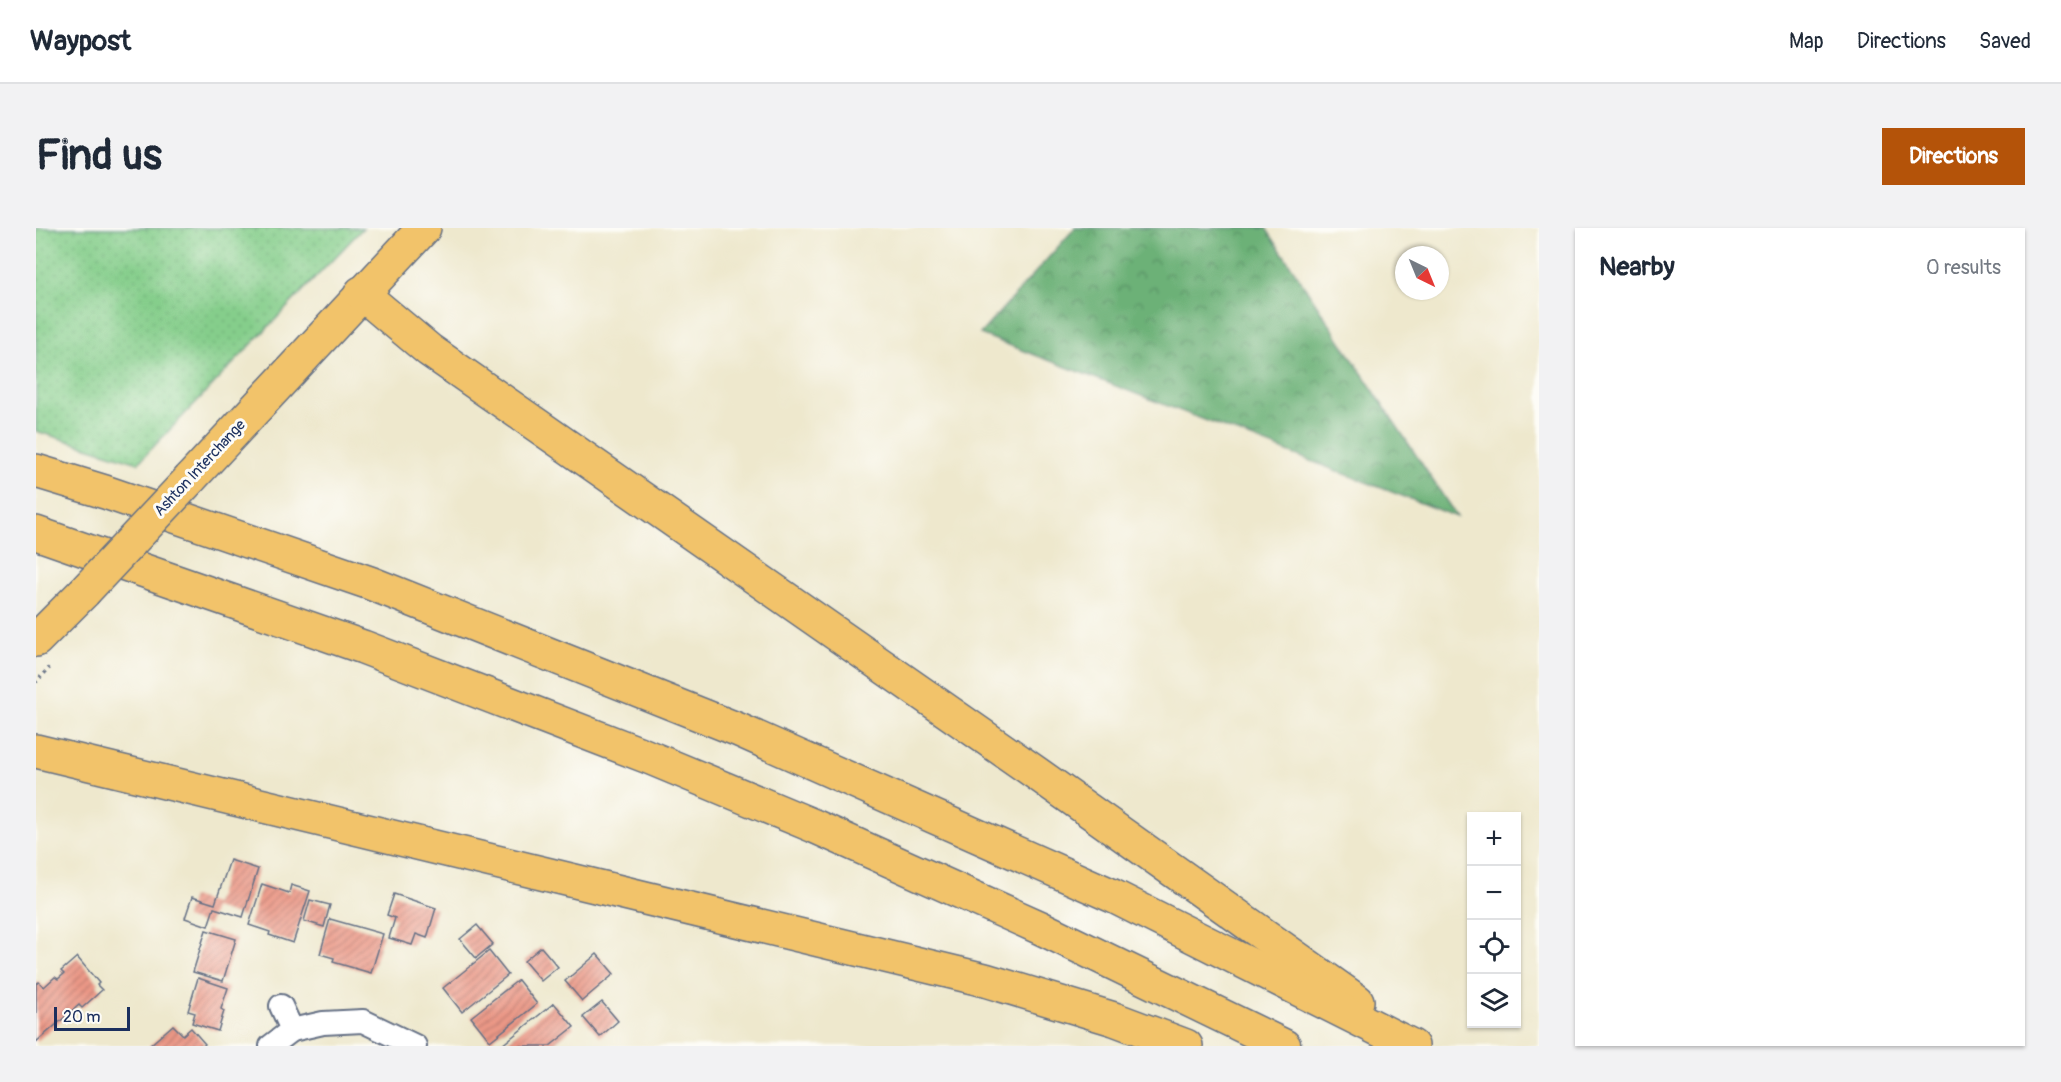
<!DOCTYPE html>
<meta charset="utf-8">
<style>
:root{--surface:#fff;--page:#f2f2f3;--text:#1f2937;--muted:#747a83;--line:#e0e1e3;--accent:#b45309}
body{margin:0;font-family:Pangolin,sans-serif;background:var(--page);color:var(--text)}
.controls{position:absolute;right:18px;bottom:18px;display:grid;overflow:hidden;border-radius:0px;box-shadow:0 2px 4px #0004}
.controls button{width:54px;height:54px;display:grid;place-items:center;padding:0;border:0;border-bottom:2px solid var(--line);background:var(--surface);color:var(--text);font:30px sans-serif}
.compass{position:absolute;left:1359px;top:18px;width:54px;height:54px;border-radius:50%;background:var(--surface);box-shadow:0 2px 4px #0004;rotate:137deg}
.scale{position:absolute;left:18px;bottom:15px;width:76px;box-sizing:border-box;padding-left:6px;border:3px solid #1b2f5e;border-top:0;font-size:16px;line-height:21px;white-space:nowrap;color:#1b2f5e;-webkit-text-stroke:4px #fdfcf7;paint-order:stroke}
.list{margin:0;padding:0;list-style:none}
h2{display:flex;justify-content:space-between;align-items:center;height:78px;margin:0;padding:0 24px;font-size:26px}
h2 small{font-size:20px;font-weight:400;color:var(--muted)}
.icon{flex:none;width:33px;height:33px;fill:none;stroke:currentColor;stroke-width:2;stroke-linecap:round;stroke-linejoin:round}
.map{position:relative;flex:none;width:1503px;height:818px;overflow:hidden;border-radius:0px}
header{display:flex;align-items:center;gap:36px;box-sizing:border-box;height:84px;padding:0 30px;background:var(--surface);border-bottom:2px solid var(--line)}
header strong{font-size:28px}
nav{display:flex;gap:33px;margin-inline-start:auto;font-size:21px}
.intro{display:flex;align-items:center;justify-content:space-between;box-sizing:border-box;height:144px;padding:0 36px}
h1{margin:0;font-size:42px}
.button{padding:15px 27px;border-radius:0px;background:var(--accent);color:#fff;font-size:21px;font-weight:700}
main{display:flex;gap:36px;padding:0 36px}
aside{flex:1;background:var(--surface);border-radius:0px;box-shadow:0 2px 4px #0004}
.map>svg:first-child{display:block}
.grass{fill:url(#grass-dots);stroke:#507e74;stroke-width:1.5}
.forest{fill:url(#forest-crowns);stroke:#44706a;stroke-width:1.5}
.building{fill:url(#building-hatch)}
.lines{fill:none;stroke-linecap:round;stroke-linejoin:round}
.minor-casing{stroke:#657085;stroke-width:26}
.trunk-casing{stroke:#657085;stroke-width:36}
.motorway-casing{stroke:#657085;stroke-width:36}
.path{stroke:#657085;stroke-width:4;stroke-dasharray:1.5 4.5;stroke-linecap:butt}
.minor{stroke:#fff;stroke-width:22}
.trunk{stroke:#f2c36a;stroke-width:33}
.motorway{stroke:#f2c36a;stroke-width:33}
.trunk-bridge-casing{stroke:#657085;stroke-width:36;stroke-linecap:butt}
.trunk-bridge{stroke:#f2c36a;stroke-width:33}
.labels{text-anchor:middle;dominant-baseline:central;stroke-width:6;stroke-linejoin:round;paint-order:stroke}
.street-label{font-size:15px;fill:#1b2f5e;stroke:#fdfcf7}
</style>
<header>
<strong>Waypost</strong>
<nav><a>Map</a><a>Directions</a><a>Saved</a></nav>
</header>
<div class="intro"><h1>Find us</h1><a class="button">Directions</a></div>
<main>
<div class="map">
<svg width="1503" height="818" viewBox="0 0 1503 818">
<defs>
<pattern id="grass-dots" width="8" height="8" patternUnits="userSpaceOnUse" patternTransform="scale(1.5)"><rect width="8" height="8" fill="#85ce8b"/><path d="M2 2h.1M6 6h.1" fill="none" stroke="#72b17a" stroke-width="1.8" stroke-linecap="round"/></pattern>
<pattern id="forest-crowns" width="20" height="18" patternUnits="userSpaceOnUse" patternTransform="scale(1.5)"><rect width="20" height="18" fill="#6cb177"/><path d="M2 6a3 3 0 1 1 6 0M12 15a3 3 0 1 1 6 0" fill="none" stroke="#589065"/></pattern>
<pattern id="building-hatch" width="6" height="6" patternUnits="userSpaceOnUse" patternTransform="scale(1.5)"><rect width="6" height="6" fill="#eb9886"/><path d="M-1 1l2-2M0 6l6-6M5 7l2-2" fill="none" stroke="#be7c71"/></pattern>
</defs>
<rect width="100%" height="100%" fill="#fdfcf7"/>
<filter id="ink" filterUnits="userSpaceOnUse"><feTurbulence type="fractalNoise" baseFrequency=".0167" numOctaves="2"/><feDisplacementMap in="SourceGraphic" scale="12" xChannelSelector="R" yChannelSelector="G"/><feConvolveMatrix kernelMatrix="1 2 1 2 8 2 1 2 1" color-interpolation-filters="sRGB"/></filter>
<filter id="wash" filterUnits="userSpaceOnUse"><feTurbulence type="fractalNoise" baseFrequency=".008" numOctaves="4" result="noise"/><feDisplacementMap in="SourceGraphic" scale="24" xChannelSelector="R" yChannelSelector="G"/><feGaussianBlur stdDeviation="1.35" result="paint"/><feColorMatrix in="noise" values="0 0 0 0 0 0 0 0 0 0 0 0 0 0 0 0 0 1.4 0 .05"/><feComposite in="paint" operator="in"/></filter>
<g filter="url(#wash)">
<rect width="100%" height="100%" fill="#eee8cd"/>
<!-- grass -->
<polygon class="grass" points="0,0 327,0 102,235 0,203"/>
<!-- forest -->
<polygon class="forest" points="1039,0 1230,0 1421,289 944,106"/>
<g id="blocks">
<!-- building -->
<g class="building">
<polygon points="194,632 222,641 207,689 178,680 172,698 149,690 156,669 179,676"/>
<polygon points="226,656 253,665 255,657 274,663 257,715 233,707 234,704 213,697"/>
<polygon points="358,666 400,680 391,710 380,706 376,717 353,710 359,690 351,687"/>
<polygon points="274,672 294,677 288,699 268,693"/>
<polygon points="294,691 347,706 335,745 297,734 298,730 284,726"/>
<polygon points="441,697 457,716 440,730 424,711"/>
<polygon points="170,702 200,711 187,753 157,744"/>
<polygon points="505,719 522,739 505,753 488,733"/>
<polygon points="453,723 472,747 426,784 407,760"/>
<polygon points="561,726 578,746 546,773 529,753"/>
<polygon points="41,729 63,755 61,757 66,762 46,780 43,777 0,814 0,756 3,754 8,759 19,749 22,751 28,746 25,743"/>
<polygon points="162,750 192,760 185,781 188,783 182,803 156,795 159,785 152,783"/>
<polygon points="482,752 501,776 454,813 435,789"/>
<polygon points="566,774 582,793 564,809 547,789"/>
<polygon points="518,775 538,799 514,818 465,818"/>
<polygon points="137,797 147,807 155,800 169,816 167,818 113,818"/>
</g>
</g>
</g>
<g filter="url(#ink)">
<use href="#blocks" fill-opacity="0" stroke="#657085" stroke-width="1.5"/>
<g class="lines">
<defs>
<g id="minor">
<polyline points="256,802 287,795 327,793 379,818"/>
<polyline points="235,818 256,802 245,778"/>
</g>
<g id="trunk">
<polyline points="154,251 388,0"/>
<polyline points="0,412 48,364"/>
</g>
<g id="motorway">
<polyline points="325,65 393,122 1000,545 1321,773"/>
<polyline points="0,243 69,264 334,355 703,502 1077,668 1376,818"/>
<polyline points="0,305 327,419 610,528 778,598 1005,700 1248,818"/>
<polyline points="0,523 949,752 1078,791 1150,818"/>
</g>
</defs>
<!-- minor casing -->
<use href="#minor" class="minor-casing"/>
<!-- trunk casing -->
<use href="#trunk" class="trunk-casing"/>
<!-- motorway casing -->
<use href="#motorway" class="motorway-casing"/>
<!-- path -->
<polyline class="path" points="0,454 16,437"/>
<!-- minor -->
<use href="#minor" class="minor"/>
<!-- trunk -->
<use href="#trunk" class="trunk"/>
<!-- motorway -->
<use href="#motorway" class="motorway"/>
<defs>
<polyline id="trunk-bridge" points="48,364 154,251"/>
</defs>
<!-- trunk-bridge casing -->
<use href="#trunk-bridge" class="trunk-bridge-casing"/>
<!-- trunk-bridge -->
<use href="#trunk-bridge" class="trunk-bridge"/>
</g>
</g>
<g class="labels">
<!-- street labels -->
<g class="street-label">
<text transform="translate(164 240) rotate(-47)">Ashton Interchange</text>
</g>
</g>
</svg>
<div class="controls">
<button>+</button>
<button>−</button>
<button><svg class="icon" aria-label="locate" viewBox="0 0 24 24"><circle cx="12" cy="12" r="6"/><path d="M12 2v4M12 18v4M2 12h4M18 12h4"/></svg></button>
<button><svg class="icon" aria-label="layers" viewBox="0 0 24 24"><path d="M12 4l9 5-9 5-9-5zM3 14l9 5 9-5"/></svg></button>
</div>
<svg class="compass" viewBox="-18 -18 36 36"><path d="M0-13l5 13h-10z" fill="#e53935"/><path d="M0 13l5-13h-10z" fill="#747a83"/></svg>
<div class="scale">20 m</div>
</div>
<aside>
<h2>Nearby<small>0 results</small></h2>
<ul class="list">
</ul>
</aside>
</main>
